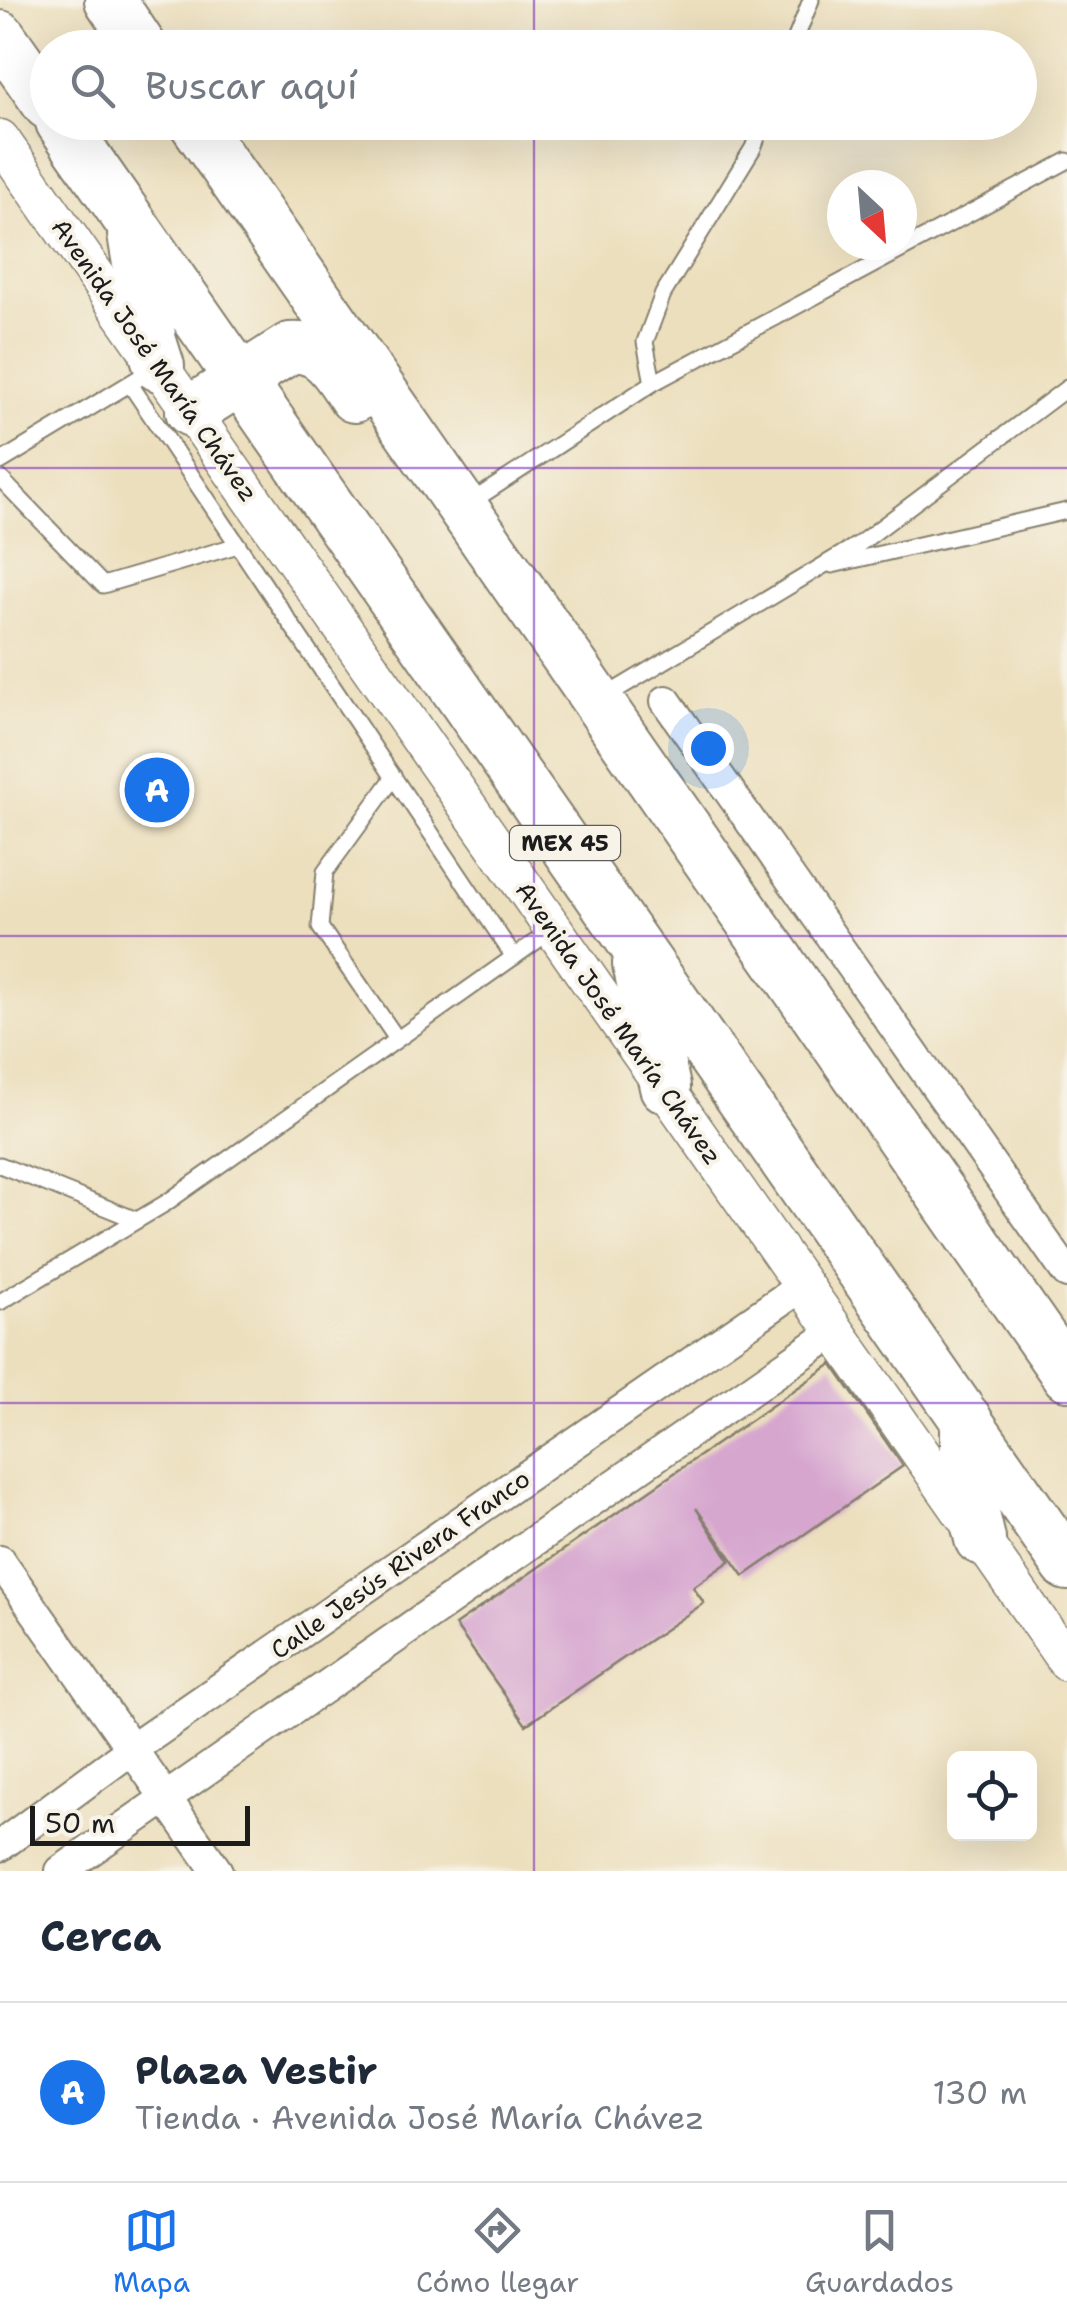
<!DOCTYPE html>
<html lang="es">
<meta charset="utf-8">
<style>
:root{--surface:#fff;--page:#f6f6f7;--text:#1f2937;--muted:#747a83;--line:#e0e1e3;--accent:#1a73e8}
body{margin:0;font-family:"Shantell Sans",sans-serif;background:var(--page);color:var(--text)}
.controls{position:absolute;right:30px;bottom:30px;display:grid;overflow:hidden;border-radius:15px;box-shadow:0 10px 40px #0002}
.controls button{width:90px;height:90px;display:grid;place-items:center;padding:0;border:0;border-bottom:2px solid var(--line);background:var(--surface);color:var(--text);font:50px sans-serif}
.compass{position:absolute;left:827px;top:170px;width:90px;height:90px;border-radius:50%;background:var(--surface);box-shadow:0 10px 40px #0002;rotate:154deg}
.scale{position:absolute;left:30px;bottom:25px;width:220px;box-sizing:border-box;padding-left:10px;border:5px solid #1c1c1c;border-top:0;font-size:28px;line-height:35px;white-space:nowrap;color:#1c1c1c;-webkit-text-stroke:8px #f7f3e8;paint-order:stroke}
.you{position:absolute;left:708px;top:748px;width:35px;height:35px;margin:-25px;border:8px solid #fff;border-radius:50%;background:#1a73e8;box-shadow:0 0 0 15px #1a73e833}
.badge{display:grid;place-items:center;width:65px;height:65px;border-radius:50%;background:var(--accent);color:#fff;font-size:32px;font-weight:700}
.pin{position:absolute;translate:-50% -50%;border:5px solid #fff;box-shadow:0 2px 10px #0006}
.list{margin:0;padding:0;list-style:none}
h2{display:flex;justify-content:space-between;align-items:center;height:130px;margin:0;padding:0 40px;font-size:42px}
h2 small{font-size:32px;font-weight:400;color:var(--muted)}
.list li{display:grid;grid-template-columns:65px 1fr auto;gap:30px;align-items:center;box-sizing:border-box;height:180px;padding:0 40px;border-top:2px solid var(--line)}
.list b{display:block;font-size:38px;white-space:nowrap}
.list p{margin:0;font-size:32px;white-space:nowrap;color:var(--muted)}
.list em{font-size:32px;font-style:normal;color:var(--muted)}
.icon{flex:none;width:55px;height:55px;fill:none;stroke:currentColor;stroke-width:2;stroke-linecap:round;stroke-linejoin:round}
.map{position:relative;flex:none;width:1067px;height:1871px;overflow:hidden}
.search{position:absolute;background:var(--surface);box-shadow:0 10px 40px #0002;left:30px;right:30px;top:30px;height:110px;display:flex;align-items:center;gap:25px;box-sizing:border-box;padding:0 35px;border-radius:55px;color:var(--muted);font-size:38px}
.sheet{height:310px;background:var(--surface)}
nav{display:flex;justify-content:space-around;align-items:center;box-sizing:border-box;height:140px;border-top:2px solid var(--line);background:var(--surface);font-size:28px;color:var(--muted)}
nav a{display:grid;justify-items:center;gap:5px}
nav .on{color:var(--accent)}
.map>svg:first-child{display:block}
.building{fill:#d6a6cf}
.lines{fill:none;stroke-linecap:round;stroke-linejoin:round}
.service-casing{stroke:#847e6c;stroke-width:19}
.minor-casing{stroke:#847e6c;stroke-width:34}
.tertiary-casing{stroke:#847e6c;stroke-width:41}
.trunk-casing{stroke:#847e6c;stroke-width:54}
.service{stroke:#fff;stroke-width:15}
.minor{stroke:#fff;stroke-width:30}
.tertiary{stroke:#fff;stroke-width:38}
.trunk{stroke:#fff;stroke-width:50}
.grid{fill:none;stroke:#7b2cbf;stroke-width:2.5;stroke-opacity:0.55}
.labels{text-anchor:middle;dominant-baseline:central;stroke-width:8;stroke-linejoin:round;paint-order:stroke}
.shield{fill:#f7f3e8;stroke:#5e5c59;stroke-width:2.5}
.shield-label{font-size:22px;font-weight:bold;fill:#1c1c1c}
.street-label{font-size:25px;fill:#1c1c1c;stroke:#f7f3e8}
</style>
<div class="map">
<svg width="1067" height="1871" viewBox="0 0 1067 1871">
<rect width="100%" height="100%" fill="#f7f3e8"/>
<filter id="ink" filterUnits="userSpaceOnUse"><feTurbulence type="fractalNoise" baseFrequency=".01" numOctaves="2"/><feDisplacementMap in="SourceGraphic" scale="20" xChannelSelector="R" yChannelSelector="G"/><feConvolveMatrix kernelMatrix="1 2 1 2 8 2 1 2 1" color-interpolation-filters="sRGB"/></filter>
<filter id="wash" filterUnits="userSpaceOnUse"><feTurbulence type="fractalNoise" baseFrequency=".0048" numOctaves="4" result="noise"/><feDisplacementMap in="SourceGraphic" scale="40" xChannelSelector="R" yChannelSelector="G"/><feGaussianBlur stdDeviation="2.25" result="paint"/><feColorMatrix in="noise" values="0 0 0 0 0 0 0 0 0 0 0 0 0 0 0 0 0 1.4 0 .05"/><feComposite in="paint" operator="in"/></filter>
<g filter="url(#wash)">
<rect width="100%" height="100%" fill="#ecdfbd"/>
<g id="blocks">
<!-- building -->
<polygon class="building" points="832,1364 903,1466 744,1576 696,1508 730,1561 693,1587 704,1603 526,1725 455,1625"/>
</g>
</g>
<g filter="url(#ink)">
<use href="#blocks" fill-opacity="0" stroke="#847e6c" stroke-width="2.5"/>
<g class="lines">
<defs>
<g id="service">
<polyline points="792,48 811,0"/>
<polyline points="653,383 645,342 663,294 753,148 763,122"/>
<polyline points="130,384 514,957"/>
<polyline points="0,462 139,378"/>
<polyline points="0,478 103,585 238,545"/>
<polyline points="468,504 653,383 1067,161"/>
<polyline points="832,565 1067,511"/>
<polyline points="601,699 859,544 1067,388"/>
<polyline points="394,777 325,872 320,927 397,1039"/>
<polyline points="0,1165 134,1219"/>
<polyline points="0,1302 166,1203 552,930"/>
</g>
<g id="minor">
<polyline points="666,701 1067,1273"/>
<polyline points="0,1561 217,1871"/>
<polyline points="0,1846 132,1749 802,1286"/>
<polyline points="61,1871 834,1332"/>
</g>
<polyline id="tertiary" points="0,139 1067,1662"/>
<g id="trunk">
<polyline points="110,0 142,48"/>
<polyline points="0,36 48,104"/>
<polyline points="61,122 1067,1565"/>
<polyline points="194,122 1067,1375"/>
<polyline points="133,234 151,341 159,366"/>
<path d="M191 411 290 348C324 345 337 372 354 397"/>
<polyline points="638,964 665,1087"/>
<polyline points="966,1419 966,1480 980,1539"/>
</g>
</defs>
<!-- service casing -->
<use href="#service" class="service-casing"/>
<!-- minor casing -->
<use href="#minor" class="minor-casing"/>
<!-- tertiary casing -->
<use href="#tertiary" class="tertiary-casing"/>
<!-- trunk casing -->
<use href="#trunk" class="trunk-casing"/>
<!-- service -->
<use href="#service" class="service"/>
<!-- minor -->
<use href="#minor" class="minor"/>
<!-- tertiary -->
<use href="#tertiary" class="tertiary"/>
<!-- trunk -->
<use href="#trunk" class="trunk"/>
</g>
</g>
<!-- grid -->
<path class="grid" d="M534 0V48M534 122V1871M0 468H1067M0 936H1067M0 1403H1067"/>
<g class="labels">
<!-- shield labels -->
<rect class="shield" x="510" y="826" width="110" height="34" rx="8"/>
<g class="shield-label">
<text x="565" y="843">MEX 45</text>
</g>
<!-- street labels -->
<g class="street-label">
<text transform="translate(155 360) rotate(55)">Avenida José María Chávez</text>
<text transform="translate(619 1023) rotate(55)">Avenida José María Chávez</text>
<text transform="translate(400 1564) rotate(-35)">Calle Jesús Rivera Franco</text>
</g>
</g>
</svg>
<div class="controls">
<button><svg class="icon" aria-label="locate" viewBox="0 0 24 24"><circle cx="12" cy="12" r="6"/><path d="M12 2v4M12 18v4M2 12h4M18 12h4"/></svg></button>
</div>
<svg class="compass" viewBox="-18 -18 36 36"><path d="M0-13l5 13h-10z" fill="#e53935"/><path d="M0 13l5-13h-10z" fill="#747a83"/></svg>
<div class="scale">50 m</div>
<div class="you"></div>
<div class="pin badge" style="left:157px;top:790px">A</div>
<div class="search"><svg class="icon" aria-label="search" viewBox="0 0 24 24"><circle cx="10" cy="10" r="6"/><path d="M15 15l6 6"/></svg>Buscar aquí</div>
</div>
<section class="sheet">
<h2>Cerca<small></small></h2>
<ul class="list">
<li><span class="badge">A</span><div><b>Plaza Vestir</b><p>Tienda · Avenida José María Chávez</p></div><em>130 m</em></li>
</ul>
</section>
<nav>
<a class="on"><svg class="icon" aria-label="map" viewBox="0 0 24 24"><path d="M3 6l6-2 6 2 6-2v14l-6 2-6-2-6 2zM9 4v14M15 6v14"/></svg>Mapa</a>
<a><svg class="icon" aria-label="directions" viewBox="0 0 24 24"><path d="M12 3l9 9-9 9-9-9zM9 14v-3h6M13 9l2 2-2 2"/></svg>Cómo llegar</a>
<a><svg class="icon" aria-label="saved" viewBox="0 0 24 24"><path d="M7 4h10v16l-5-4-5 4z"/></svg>Guardados</a>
</nav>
